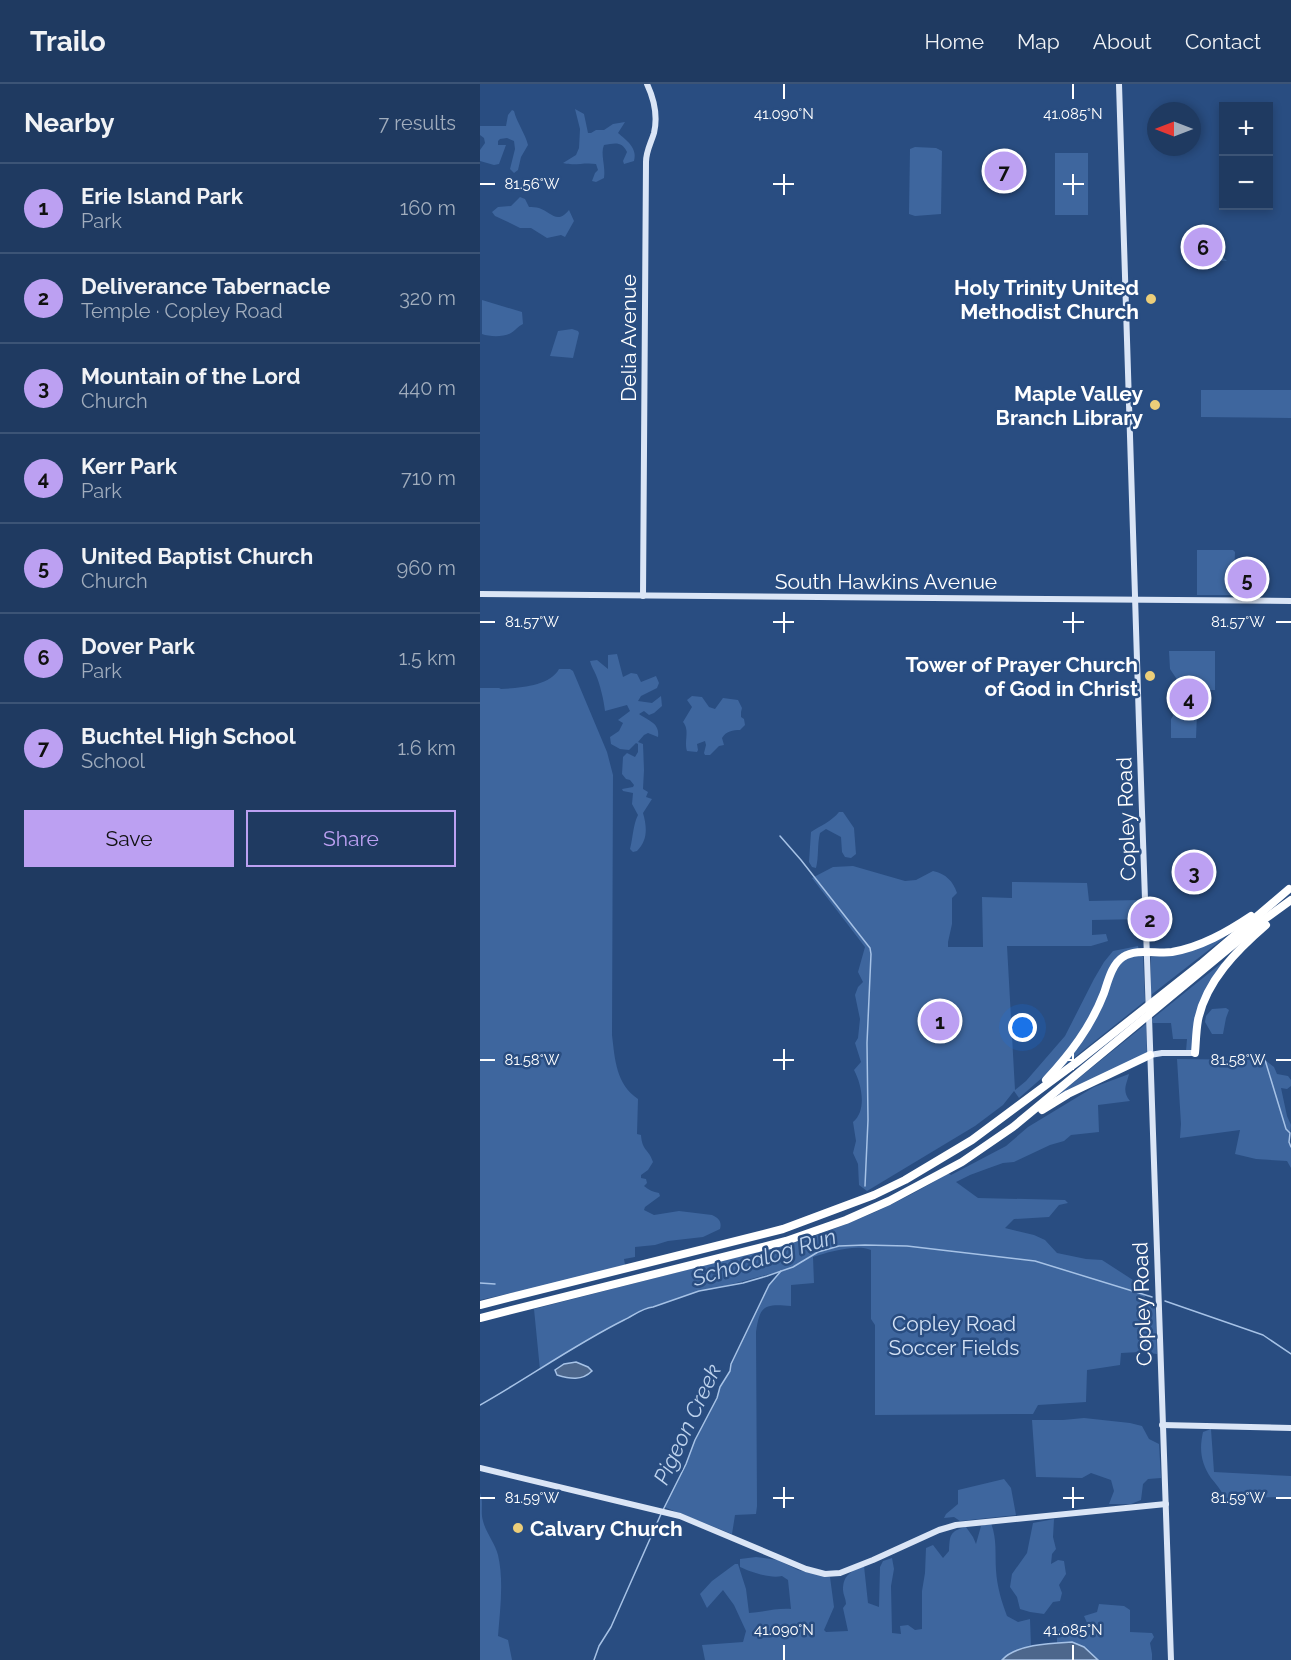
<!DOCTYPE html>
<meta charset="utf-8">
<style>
:root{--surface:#1f3a61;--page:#274167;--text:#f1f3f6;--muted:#a1adbd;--line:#3c5476;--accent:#bca0f2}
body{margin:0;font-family:Raleway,sans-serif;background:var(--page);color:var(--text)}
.controls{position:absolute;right:18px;top:18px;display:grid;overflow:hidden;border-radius:0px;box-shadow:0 3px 9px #0003}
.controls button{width:54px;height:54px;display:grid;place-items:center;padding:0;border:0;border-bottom:2px solid var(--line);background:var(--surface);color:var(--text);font:30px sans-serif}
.compass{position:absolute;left:667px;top:18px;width:54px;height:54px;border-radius:50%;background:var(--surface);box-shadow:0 3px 9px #0003;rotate:270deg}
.you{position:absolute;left:543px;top:944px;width:21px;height:21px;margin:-15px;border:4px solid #fff;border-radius:50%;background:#1a73e8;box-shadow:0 0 0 9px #1a73e833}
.badge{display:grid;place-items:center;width:39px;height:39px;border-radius:50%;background:var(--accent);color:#111;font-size:20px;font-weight:700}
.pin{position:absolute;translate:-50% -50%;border:3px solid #fff;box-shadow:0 2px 6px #0006}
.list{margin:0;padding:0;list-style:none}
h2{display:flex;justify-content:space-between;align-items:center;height:78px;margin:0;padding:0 24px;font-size:26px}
h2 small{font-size:20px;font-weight:400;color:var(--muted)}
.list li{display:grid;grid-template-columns:39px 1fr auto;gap:18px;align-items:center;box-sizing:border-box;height:90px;padding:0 24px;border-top:2px solid var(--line)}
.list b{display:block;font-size:22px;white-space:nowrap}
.list p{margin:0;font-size:20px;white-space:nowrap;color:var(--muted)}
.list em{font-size:20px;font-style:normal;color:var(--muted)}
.actions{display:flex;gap:12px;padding:18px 24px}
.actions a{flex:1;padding:14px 0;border:2px solid var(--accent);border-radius:0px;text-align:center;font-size:21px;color:var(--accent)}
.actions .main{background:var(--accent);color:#111}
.map{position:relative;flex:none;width:811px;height:1576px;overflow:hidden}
header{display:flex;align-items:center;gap:36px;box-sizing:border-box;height:84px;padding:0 30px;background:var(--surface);border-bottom:2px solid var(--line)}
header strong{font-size:28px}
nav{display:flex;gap:33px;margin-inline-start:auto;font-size:21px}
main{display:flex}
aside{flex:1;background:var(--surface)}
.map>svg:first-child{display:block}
.green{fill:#3e669e}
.water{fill:#4d678c;stroke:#a6c2e6;stroke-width:1.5}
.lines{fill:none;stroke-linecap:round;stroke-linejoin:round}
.stream{stroke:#a6c2e6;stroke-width:1.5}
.secondary{stroke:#dae5f6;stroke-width:6}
.highway{stroke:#fff;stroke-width:8}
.ticks{fill:none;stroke:#fff;stroke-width:2}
.poi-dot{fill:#ecce79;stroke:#294d81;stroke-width:2}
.labels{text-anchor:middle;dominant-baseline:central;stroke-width:5;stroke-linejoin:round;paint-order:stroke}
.poi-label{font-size:21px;font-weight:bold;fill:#fff;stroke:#294d81;text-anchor:end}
.street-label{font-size:21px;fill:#fff;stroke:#294d81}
.park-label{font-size:21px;fill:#d4e2f5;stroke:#294d81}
.water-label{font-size:22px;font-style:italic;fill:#bdd2ed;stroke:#294d81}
.ticks-label{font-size:15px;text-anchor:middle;fill:#fff;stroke:#294d81;stroke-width:5;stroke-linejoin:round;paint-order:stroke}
</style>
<header>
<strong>Trailo</strong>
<nav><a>Home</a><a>Map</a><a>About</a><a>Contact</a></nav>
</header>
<main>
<aside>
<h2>Nearby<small>7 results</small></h2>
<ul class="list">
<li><span class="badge">1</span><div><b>Erie Island Park</b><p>Park</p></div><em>160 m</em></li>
<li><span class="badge">2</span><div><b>Deliverance Tabernacle</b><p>Temple · Copley Road</p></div><em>320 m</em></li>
<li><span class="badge">3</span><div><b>Mountain of the Lord</b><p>Church</p></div><em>440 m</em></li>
<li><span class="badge">4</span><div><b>Kerr Park</b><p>Park</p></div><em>710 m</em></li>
<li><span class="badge">5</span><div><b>United Baptist Church</b><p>Church</p></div><em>960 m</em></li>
<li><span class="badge">6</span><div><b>Dover Park</b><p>Park</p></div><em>1.5 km</em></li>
<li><span class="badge">7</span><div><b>Buchtel High School</b><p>School</p></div><em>1.6 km</em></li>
</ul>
<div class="actions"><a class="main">Save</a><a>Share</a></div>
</aside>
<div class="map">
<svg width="811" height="1576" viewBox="0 0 811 1576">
<rect width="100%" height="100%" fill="#294d81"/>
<!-- green -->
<g class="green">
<path d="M95 25 104 30 108 49H111L116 46H124L133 40 145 38 138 49C146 56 158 64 154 77L144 80 143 77 147 68C142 57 135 59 124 61 120 70 126 83 124 94L116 98 112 97 115 89 118 86 116 80C105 78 93 82 83 79L96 71 99 64 100 45Z"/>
<path d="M32 26 34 27C37 39 45 49 48 61L41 73 38 86 34 89 30 85 35 65 34 57 27 54 20 55 18 57V61H26L19 80 14 81 0 77V66L5 59 4 54 0 51V42H26L28 31Z"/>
<polygon points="435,63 456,64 462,67 461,130 435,132 429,130 430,65"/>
<rect x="575" y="69" width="33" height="62"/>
<path d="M40 113 45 115 49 123C52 123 56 123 59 124 71 128 77 141 89 126L94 137 85 153 81 151 67 154 51 144H40L28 138 15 132 12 128 18 123 31 122Z"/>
<polygon points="721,149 725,149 733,163 747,177 708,177 708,174 717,151"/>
<path d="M2 216 42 228 43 240C38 242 35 247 31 249 24 253 10 253 2 250Z"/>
<polygon points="92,245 98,247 99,249 93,274 70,272 78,247"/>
<polygon points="721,306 811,306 811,334 721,333"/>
<polygon points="717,466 753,466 755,468 753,511 717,511"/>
<polygon points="689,567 735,567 735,606 718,606 716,654 691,654 691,635 699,623 700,600 690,585"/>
<path d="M137 570 143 593 151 589 157 590 161 598 176 592 179 599 177 604 161 612 158 617 172 619 181 612 182 622 174 629 169 631 164 627 159 630C169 637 180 639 178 653L168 649 164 651 158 658 163 660 164 686 163 705 168 708 166 713 172 715 163 729C167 743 168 756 157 767L153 768 150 765C153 753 153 741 158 731L152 720 153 709 143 707 142 705 153 703 154 701 150 696 146 695 142 690 143 673 147 669 155 673 158 668V660L156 659 149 666 140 665 131 660 130 653 139 647 143 639 138 636 150 627 147 621 125 627C124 617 120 600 116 591 114 586 111 582 110 577L117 576 128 585V571Z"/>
<path d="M79 585H90L93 587 127 668 133 691 132 951C135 976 136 1000 158 1015L157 1050 161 1051C162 1067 169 1065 173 1078L168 1086 161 1091V1094L166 1095 167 1099 164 1102C169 1106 173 1108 179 1109L180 1112 165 1123 164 1126 174 1131 199 1127 232 1131C239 1134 242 1138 240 1145L223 1153 188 1157 175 1161 155 1163V1173L144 1175 145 1181 81 1198 0 1216V604H19L21 605C39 604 70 602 79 585Z"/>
<path d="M212 612 222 613 229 623 235 625 243 614 258 616 262 624 261 628V633L264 635 265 641 260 646C253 646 246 647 242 654L244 661 239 662 230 671H225L224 669 226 661 225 657 217 660 218 666 217 668 207 667C204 657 210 646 203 638L212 623 207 616Z"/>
<path d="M359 728H363L374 744 376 770 371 774 365 773 362 768 361 753 346 745 340 749C337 761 339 773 336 784L332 783 329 778 331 748C340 742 352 737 359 728Z"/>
<path d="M373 782 425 797 436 796 453 787C466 790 473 797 477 809L472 814V840L468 858V863H503L502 813 532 814V798L607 799 609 817 661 816 663 835 612 836V851L626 850 628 857 611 862H527L535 1006 546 997 585 952 614 895 624 878 633 867 658 862 659 867 639 873 612 930 580 978 539 1014 534 1007 523 1021 495 1042 387 1107 379 1101 378 1080 373 1069 376 1057 373 1038C387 1027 382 1001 374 986L381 978 375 959 378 954 380 935 375 911 378 903 383 898 378 888 385 863 332 794 353 783Z"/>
<polygon points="743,852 744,854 671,911 671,873"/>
<polygon points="660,871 663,873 665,917 580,985 633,891 645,874"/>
<polygon points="749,873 728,903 713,964 710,967 706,967 707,955 693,955 691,939 673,939 672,935"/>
<polygon points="746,924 749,926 746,934 743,950 732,950 725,938 726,932 732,925"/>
<polygon points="666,940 667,970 580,1011 579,1010"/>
<polygon points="697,975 785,976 794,983 797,990 808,992 811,996 811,1002 807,1005 801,1004 807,1032 811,1041 809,1058 811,1063 811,1084 807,1077 776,1075 755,1070 760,1046 700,1054 701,1040"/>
<path d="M649 990C646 1002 642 1007 650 1017L618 1021 619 1048 591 1051 584 1057 570 1061 534 1078 523 1079 509 1084 490 1091 476 1098 498 1114 585 1116 588 1119 579 1121 569 1133 534 1135 525 1144 554 1151 565 1156 577 1169 606 1175 622 1176 656 1198 667 1216 675 1218 677 1270 660 1268 641 1269 640 1281 607 1286 606 1318 558 1321 553 1330 395 1331V1241L391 1235V1166C376 1160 349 1168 333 1173L334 1199 311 1201V1222C284 1220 280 1221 276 1248L277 1422 276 1430 255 1431 252 1450 184 1423 206 1380 215 1356 237 1314 240 1303 250 1287 251 1280 289 1201 301 1187 230 1206 219 1207 173 1223C164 1224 159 1229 151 1233 120 1248 90 1267 60 1286L54 1225 316 1158C369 1141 421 1119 468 1089L471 1091 526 1062 548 1043 614 1003Z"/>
<polygon points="604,1334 650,1339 662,1342 669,1355 679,1360 681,1394 668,1395 663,1400 661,1416 651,1420 629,1420 634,1407 631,1396 611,1389 602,1394 556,1393 552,1336 583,1336"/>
<path d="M731 1345 734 1388 811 1392V1413L745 1414C741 1406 736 1400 731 1394 721 1379 719 1366 723 1348Z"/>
<polygon points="524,1395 531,1404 536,1431 480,1437 474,1433 464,1434 466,1430 478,1420 478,1406"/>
<path d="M0 1409C4 1418 0 1427 3 1437 6 1449 15 1459 18 1471 24 1497 20 1526 18 1552L28 1556 32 1576H0Z"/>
<polygon points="574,1435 573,1453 576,1465 572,1470 571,1480 578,1476 584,1477 586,1490 579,1501 582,1509 580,1517 573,1518 564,1530 550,1528 540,1525 537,1513 530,1503 532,1490 547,1469 553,1439"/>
<path d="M511 1439C517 1455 515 1469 516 1486 517 1502 521 1516 527 1532L538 1538 550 1535 551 1563C541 1565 529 1568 522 1576H225L222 1561 263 1558 266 1547 254 1521 243 1506 227 1524 220 1510 232 1497 255 1480H258L266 1505 269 1529C284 1528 297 1524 311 1525L308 1496 302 1492C290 1495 271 1488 260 1483V1475L276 1473 298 1476 318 1486 350 1493 354 1523 344 1546 346 1548 368 1547 363 1524 366 1520C366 1515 363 1510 363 1506 363 1490 372 1487 384 1482L388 1519 399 1523 400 1483 403 1477 412 1474 414 1485 411 1502 412 1549 421 1550 420 1542 428 1541 435 1546 442 1545V1507L445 1489 446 1464 453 1461 463 1474 469 1467C470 1452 469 1447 486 1443L493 1453 496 1460 501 1442Z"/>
<polygon points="619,1520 644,1522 650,1526 650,1548 672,1549 674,1553 670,1559 672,1570 672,1576 618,1576 604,1563 577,1559 577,1547 584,1539 606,1551 612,1550 614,1545 608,1541 604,1532 617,1528"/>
</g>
<!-- water -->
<g class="water">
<path d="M96 1278 108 1283 112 1287C102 1297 90 1295 77 1291L75 1286 84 1280Z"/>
<path d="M592 1558 604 1563 618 1576H522C536 1560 573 1559 592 1558Z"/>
</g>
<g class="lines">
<!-- stream -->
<g class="stream">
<polyline points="300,752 321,776 390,864 391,870 387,959 388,1036 385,1102"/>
<polyline points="785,976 806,1045 810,1049 809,1058 811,1063"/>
<polyline points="0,1199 15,1200"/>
<polyline points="685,1217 783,1251 811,1270"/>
<path d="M0 1321C48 1294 94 1261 144 1236 153 1232 162 1224 173 1223L219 1207 263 1199 287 1192 313 1183 338 1168 359 1162 385 1161 427 1162 555 1177 672 1213"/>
<polyline points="183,1426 206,1380 215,1356 237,1314 240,1303 250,1287 251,1280 289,1201 301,1187"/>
<polyline points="114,1576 119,1562 131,1543 181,1430"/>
</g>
<!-- secondary -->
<g class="secondary">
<polyline points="639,0 659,640 691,1576"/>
<polyline points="0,510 811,517"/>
<path d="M163 512 166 78C166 67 171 59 174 49 178 32 174 15 167 0"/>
<polyline points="670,971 682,969 715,969"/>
<polyline points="682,1341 811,1344"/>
<polyline points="0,1384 200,1432 326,1485 345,1490 360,1489 393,1476 459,1446 476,1441 686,1420"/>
</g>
<!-- highway -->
<g class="highway">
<path d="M715 969C716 958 716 947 718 936 726 897 757 866 786 841"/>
<path d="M566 996C590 970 611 943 624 909 628 897 632 880 643 873 656 864 677 870 692 868 721 863 747 848 771 832"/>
<polyline points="562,1026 588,1010 670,971"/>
<polyline points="0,1221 303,1145 394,1111 425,1096 492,1056 597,978 721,880 809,805"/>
<polyline points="0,1234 306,1157 366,1136 409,1117 482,1078 533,1043 782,837 811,816"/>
</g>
</g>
<!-- ticks -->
<path class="ticks" d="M304 0V15M593 0V15M304 90V111M593 90V111M0 100H15M293 100H314M583 100H604M304 528V549M593 528V549M0 538H15M293 538H314M583 538H604M796 538H811M304 965V986M593 965V986M0 976H15M293 976H314M583 976H604M796 976H811M304 1403V1424M593 1403V1424M0 1414H15M293 1414H314M583 1414H604M796 1414H811M304 1561V1576M593 1561V1576"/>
<!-- markers -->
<g class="poi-dot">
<circle cx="671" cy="215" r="6"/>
<circle cx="675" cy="321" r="6"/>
<circle cx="670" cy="592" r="6"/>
<circle cx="38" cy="1444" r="6"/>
</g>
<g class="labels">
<!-- poi labels -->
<g class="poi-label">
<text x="659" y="203">Holy Trinity United<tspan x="659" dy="24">Methodist Church</tspan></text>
<text x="663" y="309">Maple Valley<tspan x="663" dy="24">Branch Library</tspan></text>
<text x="658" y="580">Tower of Prayer Church<tspan x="658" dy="24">of God in Christ</tspan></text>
<text x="50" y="1444" text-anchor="start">Calvary Church</text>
</g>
<!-- street labels -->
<g class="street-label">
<text transform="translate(148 254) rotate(-90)">Delia Avenue</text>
<text x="406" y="497">South Hawkins Avenue</text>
<text transform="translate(646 735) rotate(-92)">Copley Road</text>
<text transform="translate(662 1220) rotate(-92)">Copley Road</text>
</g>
<!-- park labels -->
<g class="park-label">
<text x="474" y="1239">Copley Road<tspan x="474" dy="24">Soccer Fields</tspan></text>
</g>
<!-- water labels -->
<g class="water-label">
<text transform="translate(284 1173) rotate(-17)">Schocalog Run</text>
<text transform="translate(207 1340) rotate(-65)">Pigeon Creek</text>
</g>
</g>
<g class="ticks-label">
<text x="304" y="35">41.090°N</text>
<text x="593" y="35">41.085°N</text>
<text x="52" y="105">81.56°W</text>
<text x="758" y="543">81.57°W</text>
<text x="52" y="543">81.57°W</text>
<text x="52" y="981">81.58°W</text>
<text x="758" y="981">81.58°W</text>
<text x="52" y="1419">81.59°W</text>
<text x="758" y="1419">81.59°W</text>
<text x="304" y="1551">41.090°N</text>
<text x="593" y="1551">41.085°N</text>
</g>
</svg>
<div class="controls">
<button>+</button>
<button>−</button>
</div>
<svg class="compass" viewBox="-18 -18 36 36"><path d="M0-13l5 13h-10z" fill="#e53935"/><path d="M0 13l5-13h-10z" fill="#a1adbd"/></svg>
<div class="you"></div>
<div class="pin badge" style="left:460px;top:937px">1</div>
<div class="pin badge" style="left:670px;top:835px">2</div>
<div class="pin badge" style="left:714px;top:788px">3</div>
<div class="pin badge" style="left:709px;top:614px">4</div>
<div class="pin badge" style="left:767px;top:495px">5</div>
<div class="pin badge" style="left:723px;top:163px">6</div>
<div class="pin badge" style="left:524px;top:87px">7</div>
</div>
</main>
